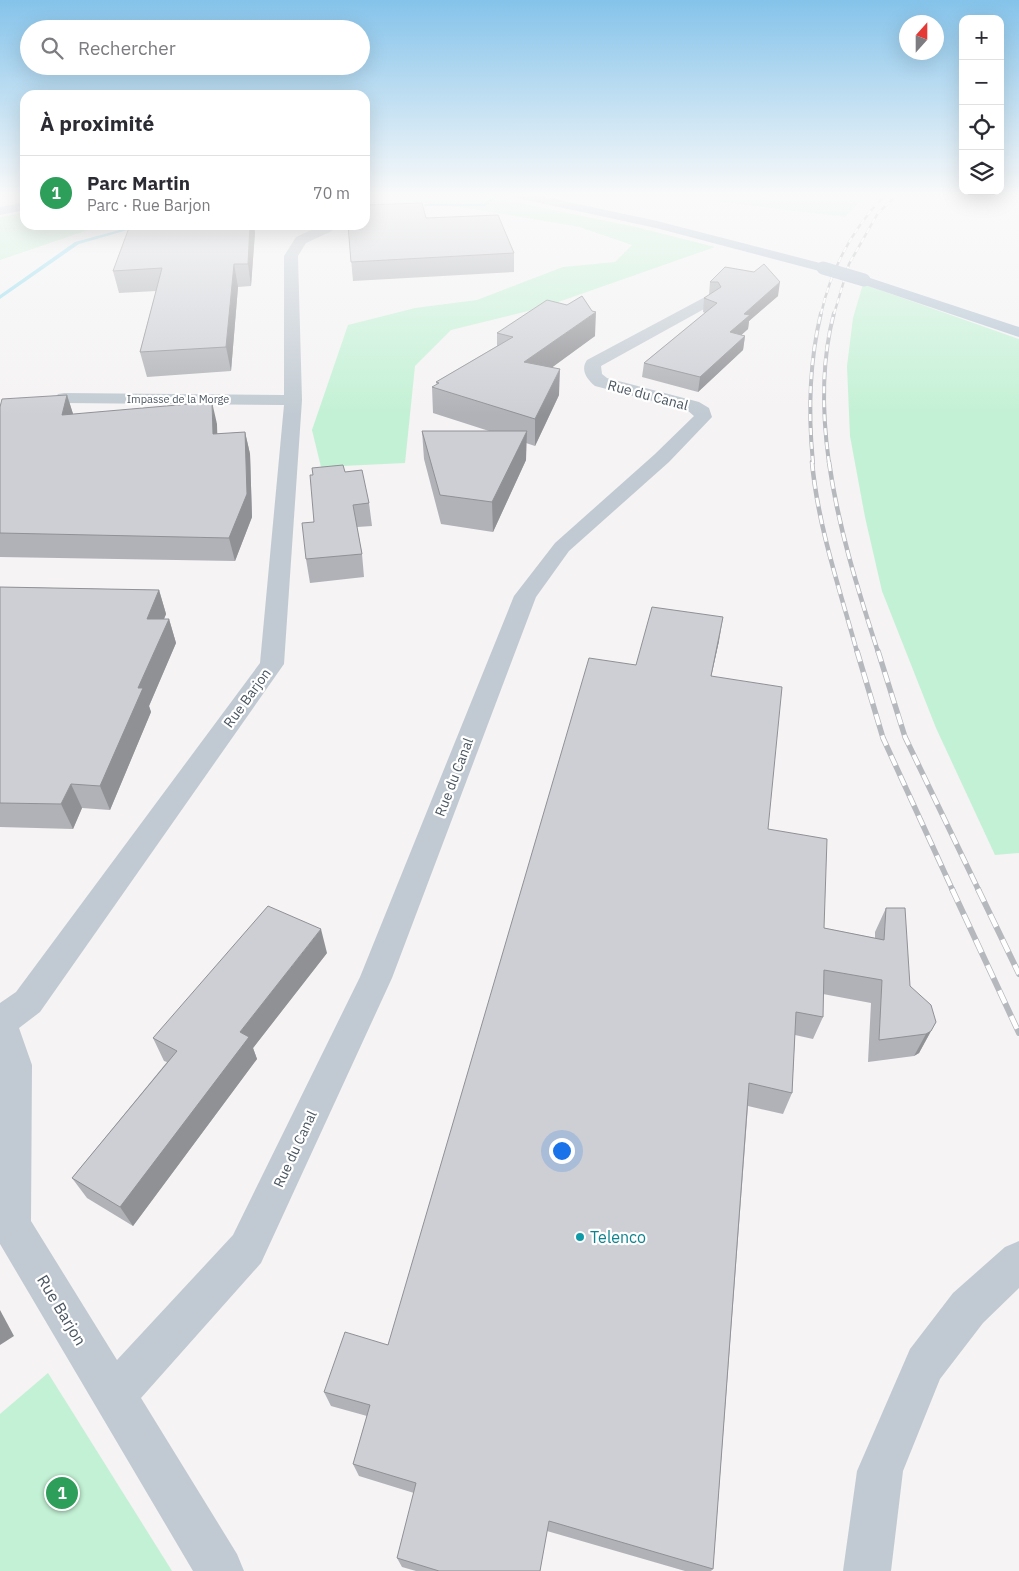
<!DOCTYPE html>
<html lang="fr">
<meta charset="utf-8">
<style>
:root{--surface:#fff;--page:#f2f2f3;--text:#2b2b33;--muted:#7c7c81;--line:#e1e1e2;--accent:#1a73e8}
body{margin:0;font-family:"IBM Plex Sans",sans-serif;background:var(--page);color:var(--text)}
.controls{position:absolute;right:15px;top:15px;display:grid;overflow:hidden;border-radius:10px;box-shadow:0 5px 20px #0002}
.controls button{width:45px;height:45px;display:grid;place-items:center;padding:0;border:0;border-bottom:1px solid var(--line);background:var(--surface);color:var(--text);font:25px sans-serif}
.compass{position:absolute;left:899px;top:15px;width:45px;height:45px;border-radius:50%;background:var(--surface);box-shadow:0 5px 20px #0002;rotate:21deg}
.you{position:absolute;left:561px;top:1150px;width:18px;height:18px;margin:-12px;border:4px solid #fff;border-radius:50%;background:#1a73e8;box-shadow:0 0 0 8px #1a73e833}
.badge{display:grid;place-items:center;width:32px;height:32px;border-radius:50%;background:var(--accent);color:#fff;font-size:16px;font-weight:700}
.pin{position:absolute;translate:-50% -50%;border:2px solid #fff;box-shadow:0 1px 5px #0006}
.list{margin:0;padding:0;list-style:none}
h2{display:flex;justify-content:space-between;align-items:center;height:65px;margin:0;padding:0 20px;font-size:21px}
h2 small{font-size:16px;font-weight:400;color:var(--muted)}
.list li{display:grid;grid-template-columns:32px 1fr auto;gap:15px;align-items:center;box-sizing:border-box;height:75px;padding:0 20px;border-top:1px solid var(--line)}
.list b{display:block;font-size:19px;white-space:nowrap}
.list p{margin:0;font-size:16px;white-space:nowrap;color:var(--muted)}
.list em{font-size:16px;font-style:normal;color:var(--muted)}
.icon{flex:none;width:28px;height:28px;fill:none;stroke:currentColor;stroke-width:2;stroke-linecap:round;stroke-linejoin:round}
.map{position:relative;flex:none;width:1019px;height:1571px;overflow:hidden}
.search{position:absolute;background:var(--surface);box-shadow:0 5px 20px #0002;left:20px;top:20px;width:350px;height:55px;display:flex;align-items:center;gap:12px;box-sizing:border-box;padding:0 18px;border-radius:28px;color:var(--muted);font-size:19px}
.panel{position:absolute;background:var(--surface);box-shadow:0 5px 20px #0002;left:20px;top:90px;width:350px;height:140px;border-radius:15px}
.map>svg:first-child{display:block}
.green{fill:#c3f1d5}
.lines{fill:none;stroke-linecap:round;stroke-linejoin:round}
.stream{fill:#90daee;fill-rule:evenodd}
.minor{fill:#c1cad2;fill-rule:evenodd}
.tertiary{fill:#c1cad2;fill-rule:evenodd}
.primary{fill:#b3c2d1;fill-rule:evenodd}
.rail-far4-casing{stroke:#b5b8bd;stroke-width:2.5}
.rail-far3-casing{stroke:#b5b8bd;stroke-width:4}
.rail-far2-casing{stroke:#b5b8bd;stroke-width:4.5}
.rail-far1-casing{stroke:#b5b8bd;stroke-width:5.5}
.rail-casing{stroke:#b5b8bd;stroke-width:6}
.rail-far4{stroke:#fff;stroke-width:2;stroke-dasharray:5.5;stroke-linecap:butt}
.rail-far3{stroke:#fff;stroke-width:2.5;stroke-dasharray:7;stroke-linecap:butt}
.rail-far2{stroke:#fff;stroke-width:3;stroke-dasharray:9;stroke-linecap:butt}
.rail-far1{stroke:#fff;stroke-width:4;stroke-dasharray:11;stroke-linecap:butt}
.rail{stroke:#fff;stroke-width:4.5;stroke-dasharray:14;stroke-linecap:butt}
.primary-bridge{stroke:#b3c2d1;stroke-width:13}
.wall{fill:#b0b2b7}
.shaded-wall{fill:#909195}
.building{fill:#cdcfd5;stroke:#909195}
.culture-dot{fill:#0f9aa8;stroke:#fff;stroke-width:2}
.labels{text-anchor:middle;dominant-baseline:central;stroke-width:4.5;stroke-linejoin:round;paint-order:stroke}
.far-street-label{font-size:11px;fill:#4a5661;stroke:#fff}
.street-label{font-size:14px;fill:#4a5661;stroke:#fff}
.near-culture-label{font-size:16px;fill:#0d838f;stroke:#fff;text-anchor:start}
.near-street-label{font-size:16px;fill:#4a5661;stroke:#fff}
</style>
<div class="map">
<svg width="1019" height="1571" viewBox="0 0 1019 1571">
<rect width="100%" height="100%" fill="#f5f3f3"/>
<!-- green -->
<g class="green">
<polygon points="365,195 482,195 636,227 715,247 544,307 451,330 415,366 405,463 321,467 312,430 348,325 415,308 477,300 563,267 615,262 632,245 579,227 473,209 380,198 365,199"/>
<polygon points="663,195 867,195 845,217"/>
<polygon points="25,212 25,225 103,225 0,260 0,217"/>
<polygon points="863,284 1019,339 1019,853 995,855 936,728 882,591 865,517 850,436 847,366 853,318"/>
<polygon points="48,1373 172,1571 0,1571 0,1414"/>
</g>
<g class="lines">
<!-- stream -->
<g class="stream">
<polygon points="495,195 499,195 485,206 425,206 423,205 425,204 484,204"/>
<polygon points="138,225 145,225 79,244 0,299 0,295 75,242"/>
</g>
<!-- minor -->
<path class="minor" d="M322 225H330L333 228 332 231 306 243 298 256 302 400 284 664 40 1012 19 1028 32 1065 31 1221 117 1360 233 1235 360 977 514 596 555 543 655 454 694 416 687 410 595 386C587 379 580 370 587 360L705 297H715L717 300 715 303 601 366 602 374 607 378 699 402 709 408 712 417 669 462 569 551 536 597 392 978 261 1263 141 1398 237 1554 244 1571H193L0 1244V1003L16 992 260 663 284 405 64 403 58 402 55 398 58 394 64 393 284 395V256L296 237Z"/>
<!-- tertiary -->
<polygon class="tertiary" points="1019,1241 1019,1288 983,1323 940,1379 903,1471 891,1571 843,1571 857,1471 910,1349 953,1293 1005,1247"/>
<!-- primary -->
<g class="primary">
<polygon points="515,195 536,195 657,221 828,265 830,268 823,272 656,228 517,198"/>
<polygon points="25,202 25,210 0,215 0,207"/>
<polygon points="864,276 1019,327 1019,337 859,283 857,280 859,277"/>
</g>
<defs>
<g id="rail-far4">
<path d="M821 314C831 269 853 228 885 195"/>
<polyline points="834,314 849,264 878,213 897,195"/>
</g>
<g id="rail-far3">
<path d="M813 463C808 412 809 363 821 313"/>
<path d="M829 463C822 413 821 362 834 313"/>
</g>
<g id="rail-far2">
<path d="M812 462C818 527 840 590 857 652"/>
<path d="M829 462C838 527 858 590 878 652"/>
</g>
<g id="rail-far1">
<polyline points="857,651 883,738 953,891"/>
<polyline points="878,651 905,737 979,891"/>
</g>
<g id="rail">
<polyline points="952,889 1019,1033"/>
<polyline points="978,889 1019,974"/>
</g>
</defs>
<!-- rail-far4 casing -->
<use href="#rail-far4" class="rail-far4-casing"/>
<!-- rail-far3 casing -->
<use href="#rail-far3" class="rail-far3-casing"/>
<!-- rail-far2 casing -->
<use href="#rail-far2" class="rail-far2-casing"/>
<!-- rail-far1 casing -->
<use href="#rail-far1" class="rail-far1-casing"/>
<!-- rail casing -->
<use href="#rail" class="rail-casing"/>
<!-- rail-far4 -->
<use href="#rail-far4" class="rail-far4"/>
<!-- rail-far3 -->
<use href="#rail-far3" class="rail-far3"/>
<!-- rail-far2 -->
<use href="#rail-far2" class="rail-far2"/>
<!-- rail-far1 -->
<use href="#rail-far1" class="rail-far1"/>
<!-- rail -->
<use href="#rail" class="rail"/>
<!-- primary-bridge -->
<polyline class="primary-bridge" points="823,268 864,280"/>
</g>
<!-- wall -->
<g class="wall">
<polygon points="426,218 514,253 514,272 353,281 348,225"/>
<polygon points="255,232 251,286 238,287 231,371 147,377 140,352 156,291 119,293 113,271"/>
<polygon points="725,267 778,296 749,321 748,329 741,335 745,336 743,350 698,392 642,377 644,363 705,313 703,312 704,298 709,295 710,282"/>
<polygon points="497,333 595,336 552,367 559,395 535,446 526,443 526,460 493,532 441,524 424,459 422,431 489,431 433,413 432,387 437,385 436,382 497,346"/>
<polygon points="67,395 73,414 217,424 217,434 245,432 250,454 252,517 235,561 0,557 0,407"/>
<polygon points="345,472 369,503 372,526 357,527 362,554 364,577 310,583 306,559 314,522"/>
<polygon points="0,587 159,590 166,614 164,619 169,619 176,643 149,706 151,712 110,810 82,808 73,829 0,827"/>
<polygon points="719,641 711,676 768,829 824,928 875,938 875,932 886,908 910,986 936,1022 919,1053 914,1056 868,1062 871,1003 823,994 823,1017 813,1039 795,1035 792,1093 783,1114 748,1106 713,1569 711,1571 685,1571 547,1531 540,1571 416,1571 402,1567 397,1558 414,1493 359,1476 353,1464 367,1416 331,1406 324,1392 388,1345 636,665"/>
<polygon points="327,953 253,1048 257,1059 133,1226 87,1198 72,1178 167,1062 164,1061 153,1038"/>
</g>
<!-- shaded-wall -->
<g class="shaded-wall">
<polygon points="250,225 254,225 255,232 251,286 248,264"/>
<polygon points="234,264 238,287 231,371 226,347"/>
<polygon points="780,282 778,296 749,321 748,329 728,347 730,332 744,314"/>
<polygon points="596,312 595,336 524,388 524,362"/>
<polygon points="745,336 743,350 698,392 700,377"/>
<polygon points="560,369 559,395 535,446 535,419"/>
<polygon points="67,395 74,417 62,415"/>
<polygon points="212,402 217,424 218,457 213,434"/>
<polygon points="527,431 526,460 493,532 492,502"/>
<polygon points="245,432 250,454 252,517 235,561 229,538"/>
<polygon points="159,590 166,614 154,643 147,619"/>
<polygon points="723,617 719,641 706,700 711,676"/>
<polygon points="169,619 176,643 149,706 151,712 110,810 100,786 138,688"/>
<polygon points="71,784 82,808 73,829 61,804"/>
<polygon points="321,929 327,953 253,1048 257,1059 133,1226 120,1207 240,1032"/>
<polygon points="931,1031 919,1053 914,1056 926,1034"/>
<polygon points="0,1310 14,1336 0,1345"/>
</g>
<!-- building -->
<g class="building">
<polygon points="422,203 426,218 498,215 514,253 351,262 348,225 365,225 365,205"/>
<polygon points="130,225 250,225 248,264 234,264 226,347 140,352 162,268 113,271"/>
<polygon points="764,264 780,282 744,314 750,315 730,332 745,336 700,377 644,363 717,303 704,298 721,287 718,282 710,282 725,267 754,272"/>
<polygon points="582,296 592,311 596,312 524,362 560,369 535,419 432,387 439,383 436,382 513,337 497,333 547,300 567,305"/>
<polygon points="67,395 62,415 212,402 213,434 245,432 247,494 229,538 0,533 0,407 2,399"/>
<polygon points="422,431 527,431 492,502 440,495"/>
<polygon points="343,465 345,472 362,470 369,503 353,505 362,554 306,559 302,523 314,522 310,475 313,475 312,468"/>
<polygon points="0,587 159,590 147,619 169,619 138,688 143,688 100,786 71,784 61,804 0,803"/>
<polygon points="652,607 723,617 711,676 782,687 768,829 827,839 824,928 884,940 886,908 905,908 910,986 931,1005 936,1022 931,1031 926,1034 879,1040 882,980 824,970 823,1017 796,1012 792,1093 749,1083 713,1569 549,1521 540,1571 439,1571 397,1558 416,1483 353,1464 370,1405 324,1392 345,1332 388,1345 589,658 636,665"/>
<polygon points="268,906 321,929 240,1032 249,1037 120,1207 72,1178 177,1051 153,1038"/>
</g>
<!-- sky -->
<linearGradient id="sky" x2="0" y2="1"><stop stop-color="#85c3ea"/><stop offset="0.47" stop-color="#fafafa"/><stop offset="1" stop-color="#fafafa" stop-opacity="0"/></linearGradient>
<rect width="1019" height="415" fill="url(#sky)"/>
<!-- markers -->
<circle class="culture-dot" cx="580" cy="1237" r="5"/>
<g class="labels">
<!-- far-street labels -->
<g class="far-street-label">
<text x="178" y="399">Impasse de la Morge</text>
</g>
<!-- street labels -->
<g class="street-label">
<text transform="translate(648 395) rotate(15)">Rue du Canal</text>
<text transform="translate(247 698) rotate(-54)">Rue Barjon</text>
<text transform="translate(454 777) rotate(-69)">Rue du Canal</text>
<text transform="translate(295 1149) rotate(-65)">Rue du Canal</text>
</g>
<!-- near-culture labels -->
<g class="near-culture-label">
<text x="590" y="1237">Telenco</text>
</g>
<!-- near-street labels -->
<g class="near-street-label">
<text transform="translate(62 1310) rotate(59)">Rue Barjon</text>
</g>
</g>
</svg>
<div class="controls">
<button>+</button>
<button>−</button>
<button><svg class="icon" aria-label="locate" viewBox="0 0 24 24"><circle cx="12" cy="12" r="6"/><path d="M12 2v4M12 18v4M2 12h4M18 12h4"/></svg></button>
<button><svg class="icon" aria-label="layers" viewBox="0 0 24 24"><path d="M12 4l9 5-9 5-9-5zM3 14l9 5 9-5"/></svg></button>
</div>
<svg class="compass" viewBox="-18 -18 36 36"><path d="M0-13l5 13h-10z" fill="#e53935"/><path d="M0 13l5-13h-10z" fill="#7c7c81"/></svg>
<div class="you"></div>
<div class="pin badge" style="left:62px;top:1493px;background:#2e9e5b">1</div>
<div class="search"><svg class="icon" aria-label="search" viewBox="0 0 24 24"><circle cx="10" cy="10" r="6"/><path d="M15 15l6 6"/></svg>Rechercher</div>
<section class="panel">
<h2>À proximité<small></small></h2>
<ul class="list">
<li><span class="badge" style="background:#2e9e5b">1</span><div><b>Parc Martin</b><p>Parc · Rue Barjon</p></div><em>70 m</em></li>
</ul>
</section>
</div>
